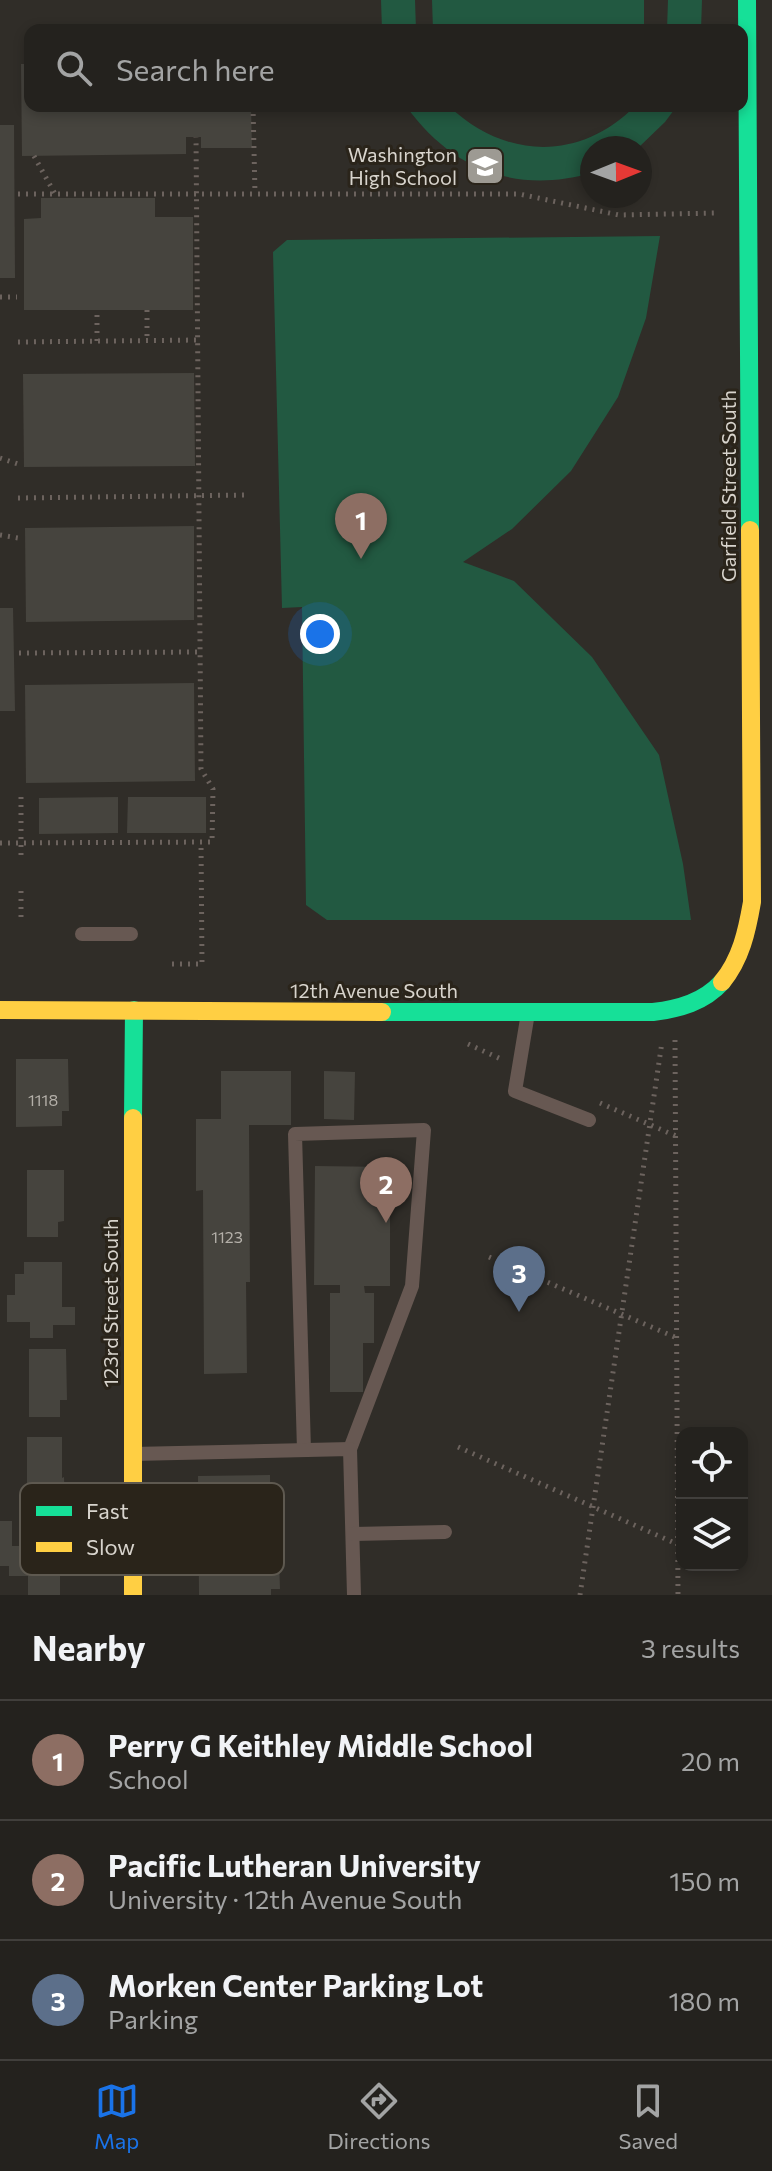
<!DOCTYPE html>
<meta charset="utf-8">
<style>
:root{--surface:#24221e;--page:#2c2a27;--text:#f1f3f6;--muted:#a3a4a4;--line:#413f3c;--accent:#1a73e8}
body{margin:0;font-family:Commissioner,sans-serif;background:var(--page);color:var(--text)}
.controls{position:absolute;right:24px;bottom:24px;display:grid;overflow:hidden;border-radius:16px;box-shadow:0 4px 12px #0003}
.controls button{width:72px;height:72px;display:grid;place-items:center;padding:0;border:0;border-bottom:2px solid var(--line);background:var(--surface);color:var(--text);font:40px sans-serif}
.compass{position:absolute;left:580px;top:136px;width:72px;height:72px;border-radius:50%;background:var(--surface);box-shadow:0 4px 12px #0003;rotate:89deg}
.you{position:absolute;left:320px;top:634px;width:28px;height:28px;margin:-20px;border:6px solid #fff;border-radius:50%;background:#1a73e8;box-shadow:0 0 0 12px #1a73e833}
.badge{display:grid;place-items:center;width:52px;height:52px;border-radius:50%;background:var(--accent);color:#fff;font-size:26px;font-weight:700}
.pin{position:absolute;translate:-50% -66px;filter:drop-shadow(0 2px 4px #0008)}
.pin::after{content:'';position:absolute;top:42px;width:28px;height:24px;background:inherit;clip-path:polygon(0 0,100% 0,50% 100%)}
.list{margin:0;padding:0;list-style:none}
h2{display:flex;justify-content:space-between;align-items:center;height:104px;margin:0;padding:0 32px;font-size:34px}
h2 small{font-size:26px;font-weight:400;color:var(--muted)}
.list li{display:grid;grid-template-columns:52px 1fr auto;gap:24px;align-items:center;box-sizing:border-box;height:120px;padding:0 32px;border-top:2px solid var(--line)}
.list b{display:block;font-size:30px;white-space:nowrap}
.list p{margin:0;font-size:26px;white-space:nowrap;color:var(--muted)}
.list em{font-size:26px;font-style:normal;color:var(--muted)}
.icon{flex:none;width:44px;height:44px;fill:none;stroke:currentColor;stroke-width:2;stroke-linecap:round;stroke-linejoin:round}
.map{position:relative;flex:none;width:772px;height:1595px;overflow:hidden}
.search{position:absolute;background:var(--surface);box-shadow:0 4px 12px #0003;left:24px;right:24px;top:24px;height:88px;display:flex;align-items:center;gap:20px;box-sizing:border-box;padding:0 28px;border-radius:16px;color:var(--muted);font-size:30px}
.sheet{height:464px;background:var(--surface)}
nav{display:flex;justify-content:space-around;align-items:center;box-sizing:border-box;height:112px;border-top:2px solid var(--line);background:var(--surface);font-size:22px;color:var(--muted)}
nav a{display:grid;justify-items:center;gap:4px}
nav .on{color:var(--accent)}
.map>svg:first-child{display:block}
.green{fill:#225941}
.building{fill:#46443e}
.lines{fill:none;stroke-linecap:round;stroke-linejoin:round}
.path{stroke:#6c635e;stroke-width:5;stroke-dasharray:2 6;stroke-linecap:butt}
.lane{stroke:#675852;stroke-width:14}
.fast{stroke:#16e098;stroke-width:18}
.slow{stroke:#ffcf43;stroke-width:18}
.labels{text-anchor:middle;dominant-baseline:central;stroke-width:6;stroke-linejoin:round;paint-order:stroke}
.number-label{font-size:16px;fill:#b4b0a9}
.poi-label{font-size:20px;fill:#d8d4cd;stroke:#2a241a;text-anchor:end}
.street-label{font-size:20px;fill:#d8d4cd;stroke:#2a241a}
.key{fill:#2a241a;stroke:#5e5950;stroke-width:2}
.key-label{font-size:22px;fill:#d8d4cd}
</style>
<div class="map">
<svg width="772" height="1595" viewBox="0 0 772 1595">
<rect width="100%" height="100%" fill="#302d28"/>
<!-- green -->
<g class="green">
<polygon points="381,0 415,0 416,30 382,30"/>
<polygon points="432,0 644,0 644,30 433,30"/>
<polygon points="668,0 702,0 701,30 667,30"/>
<path d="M406 106H449C504 159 580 162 635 106H677L665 122 638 148H592V173C516 194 452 170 406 106Z"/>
<polygon points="660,236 646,318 618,397 571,471 512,529 463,562 514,581 592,657 659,755 683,864 691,920 327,920 306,905 302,607 282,608 273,252 287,240"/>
</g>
<!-- building -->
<g class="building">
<polygon points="21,64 30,64 30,106 251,106 252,148 201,148 201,137 186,137 186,154 22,156"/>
<polygon points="0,125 14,125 15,278 0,278"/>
<polygon points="41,198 155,198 155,217 193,217 193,310 24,310 24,219 41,218"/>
<polygon points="194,373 195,466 24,467 23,374"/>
<polygon points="194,526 194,620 26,622 25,528"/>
<polygon points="0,608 13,608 15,711 0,711"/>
<polygon points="194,683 195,781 26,783 25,685"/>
<polygon points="118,797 118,833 39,834 39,798"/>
<polygon points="128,797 206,797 206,833 127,833"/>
<polygon points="16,1059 68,1059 69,1111 62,1111 62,1126 16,1127"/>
<polygon points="221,1071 291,1071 291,1125 249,1125 250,1282 246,1282 247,1373 204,1374 203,1190 196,1191 196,1119 221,1119"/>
<polygon points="324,1071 355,1072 354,1120 324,1119"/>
<polygon points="315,1166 390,1167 390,1286 364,1286 365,1293 374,1293 374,1343 363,1343 363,1392 330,1392 330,1293 340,1293 340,1285 314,1285"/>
<polygon points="27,1170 64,1170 64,1221 58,1222 58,1237 27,1237"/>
<polygon points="24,1262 62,1262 62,1307 75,1307 75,1325 53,1325 53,1338 30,1338 30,1322 7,1322 7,1295 15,1295 15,1274 24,1274"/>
<polygon points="29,1349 66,1349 67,1400 60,1400 60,1417 29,1417"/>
<polygon points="27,1437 62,1437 62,1478 64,1477 65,1507 27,1507"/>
<polygon points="270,1475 271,1559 279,1559 280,1589 271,1589 271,1595 199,1595 198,1476"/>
<polygon points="0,1521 12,1521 12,1546 28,1546 27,1530 65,1530 65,1559 60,1559 60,1595 28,1595 28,1576 9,1576 9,1566 0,1566"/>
</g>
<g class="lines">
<!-- path -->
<g class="path">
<polyline points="253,106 255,194"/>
<polyline points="34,156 55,194"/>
<polyline points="18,194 519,194 619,215 717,213"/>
<polyline points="0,297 17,297"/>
<polyline points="147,310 147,341"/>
<polyline points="97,341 97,310"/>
<polyline points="18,342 198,340"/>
<polyline points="0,458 18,464"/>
<polyline points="18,498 246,495"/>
<polyline points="0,535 18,538"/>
<polyline points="19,653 201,652"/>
<polyline points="0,843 212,842 213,789 201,769 196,137"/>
<polyline points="21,855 21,791"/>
<polyline points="21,917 21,887"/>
<polyline points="172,964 202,964 201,842"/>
<polyline points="675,1040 678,1595"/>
<polyline points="468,1044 503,1060"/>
<polyline points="600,1103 676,1136"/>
<polyline points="489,1257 677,1338"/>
<polyline points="458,1447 677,1544"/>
<polyline points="580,1595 662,1042"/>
</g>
<!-- lane -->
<g class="lane">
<polyline points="82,934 131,934"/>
<polyline points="528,1013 515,1091 589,1120"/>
<polyline points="304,1450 295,1134 424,1130 412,1286 350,1449"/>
<polyline points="133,1454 350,1449 354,1595"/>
<polyline points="353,1534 445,1532"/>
</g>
<!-- fast -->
<g class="fast">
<polyline points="747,0 750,530"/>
<path d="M382 1012H653C679 1009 704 1002 722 982"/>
<polyline points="133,1118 134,1010"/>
</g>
<!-- slow -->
<g class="slow">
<path d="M722 982C741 959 747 931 752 902L750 530"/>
<polyline points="0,1010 382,1012"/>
<polyline points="133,1118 133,1595"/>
</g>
</g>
<!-- icons -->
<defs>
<symbol id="school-square" viewBox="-11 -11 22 22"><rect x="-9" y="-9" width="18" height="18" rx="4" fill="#9d9a93" stroke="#2a241a"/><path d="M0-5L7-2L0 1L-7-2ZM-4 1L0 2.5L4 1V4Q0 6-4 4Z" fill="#fff"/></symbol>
</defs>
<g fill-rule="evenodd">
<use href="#school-square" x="463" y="144" width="44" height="44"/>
</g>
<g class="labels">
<!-- number labels -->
<g class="number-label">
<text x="43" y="1099">1118</text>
<text x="227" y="1236">1123</text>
</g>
<!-- poi labels -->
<g class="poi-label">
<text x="457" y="154">Washington<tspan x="457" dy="23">High School</tspan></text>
</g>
<!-- street labels -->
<g class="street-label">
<text transform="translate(728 486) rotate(-90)">Garfield Street South</text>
<text x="374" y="990">12th Avenue South</text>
<text transform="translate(110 1303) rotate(-90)">123rd Street South</text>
</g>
</g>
<!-- legend -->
<rect x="20" y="1483" width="264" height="92" rx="12" class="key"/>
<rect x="36" y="1506" width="36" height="10" fill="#16e098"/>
<rect x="36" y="1542" width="36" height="10" fill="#ffcf43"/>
<g class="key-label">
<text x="86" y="1519">Fast</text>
<text x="86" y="1555">Slow</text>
</g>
</svg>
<div class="controls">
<button><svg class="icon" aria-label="locate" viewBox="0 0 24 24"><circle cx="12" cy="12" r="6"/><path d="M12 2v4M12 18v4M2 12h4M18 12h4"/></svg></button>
<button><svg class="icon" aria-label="layers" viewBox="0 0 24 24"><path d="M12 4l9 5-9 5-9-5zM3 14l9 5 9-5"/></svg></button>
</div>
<svg class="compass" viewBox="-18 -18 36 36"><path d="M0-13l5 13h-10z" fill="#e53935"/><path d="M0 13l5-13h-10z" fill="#a3a4a4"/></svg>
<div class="you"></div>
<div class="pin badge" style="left:361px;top:559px;background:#8d6e63">1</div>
<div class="pin badge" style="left:386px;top:1223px;background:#8d6e63">2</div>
<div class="pin badge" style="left:519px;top:1312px;background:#5c6f8a">3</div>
<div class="search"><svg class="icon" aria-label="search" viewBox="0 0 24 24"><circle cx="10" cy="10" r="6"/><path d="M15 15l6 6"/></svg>Search here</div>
</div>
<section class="sheet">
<h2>Nearby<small>3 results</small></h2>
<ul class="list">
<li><span class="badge" style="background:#8d6e63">1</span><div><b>Perry G Keithley Middle School</b><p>School</p></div><em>20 m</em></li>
<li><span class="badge" style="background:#8d6e63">2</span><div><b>Pacific Lutheran University</b><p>University · 12th Avenue South</p></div><em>150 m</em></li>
<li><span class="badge" style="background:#5c6f8a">3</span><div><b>Morken Center Parking Lot</b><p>Parking</p></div><em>180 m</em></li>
</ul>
</section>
<nav>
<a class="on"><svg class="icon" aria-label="map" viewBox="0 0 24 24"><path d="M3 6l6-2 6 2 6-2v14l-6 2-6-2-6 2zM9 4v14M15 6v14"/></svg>Map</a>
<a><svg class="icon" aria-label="directions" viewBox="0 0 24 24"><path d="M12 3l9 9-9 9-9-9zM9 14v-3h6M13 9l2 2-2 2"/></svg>Directions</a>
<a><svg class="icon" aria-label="saved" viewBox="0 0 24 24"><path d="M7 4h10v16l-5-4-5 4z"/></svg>Saved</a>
</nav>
